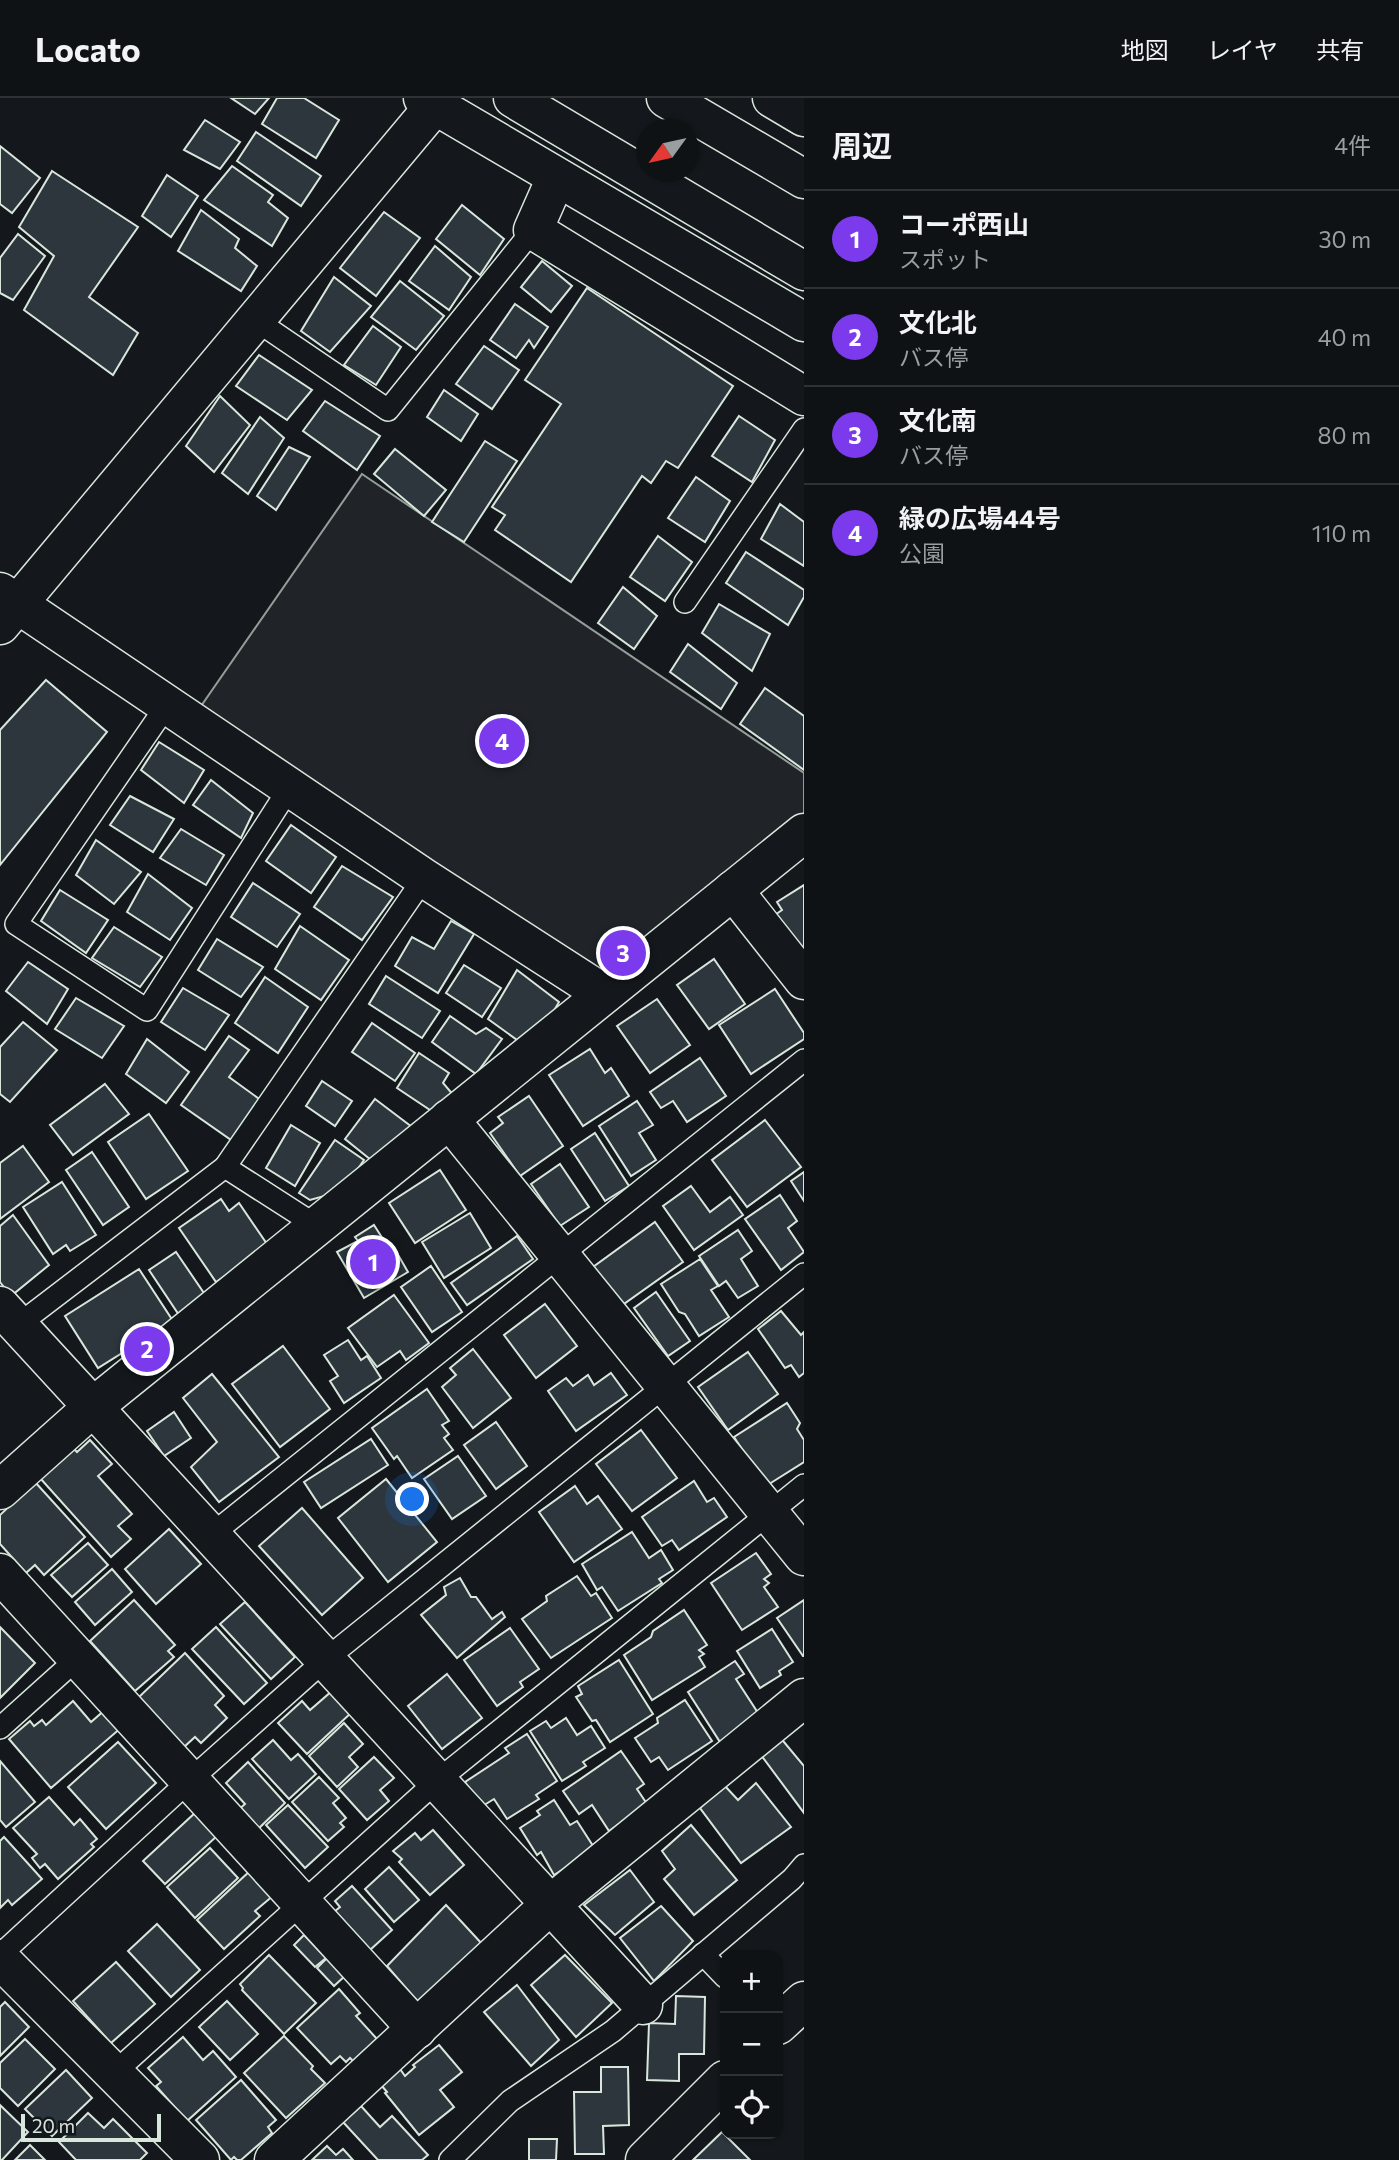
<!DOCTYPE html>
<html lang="ja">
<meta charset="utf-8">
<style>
:root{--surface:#0f1215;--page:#1d2022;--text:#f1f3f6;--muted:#9b9ea0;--line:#2f3234;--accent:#7c3aed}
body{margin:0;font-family:Commissioner,"Noto Sans JP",sans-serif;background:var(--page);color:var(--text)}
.controls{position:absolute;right:21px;bottom:21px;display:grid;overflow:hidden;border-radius:14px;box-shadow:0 2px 5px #0004}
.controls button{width:63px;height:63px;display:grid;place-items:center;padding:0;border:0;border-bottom:2px solid var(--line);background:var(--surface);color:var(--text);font:35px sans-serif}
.compass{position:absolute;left:636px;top:21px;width:63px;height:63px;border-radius:50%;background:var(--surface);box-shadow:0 2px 5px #0004;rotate:237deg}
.scale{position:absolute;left:21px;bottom:18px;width:140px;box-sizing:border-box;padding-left:7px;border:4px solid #d8e6dc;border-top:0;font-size:19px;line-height:24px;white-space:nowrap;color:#d8e6dc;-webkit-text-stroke:5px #14181c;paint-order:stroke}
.you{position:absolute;left:413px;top:1402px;width:24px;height:24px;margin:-18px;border:5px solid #fff;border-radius:50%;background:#1a73e8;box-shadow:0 0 0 10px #1a73e833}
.badge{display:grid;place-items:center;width:46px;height:46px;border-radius:50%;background:var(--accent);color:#fff;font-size:23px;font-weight:700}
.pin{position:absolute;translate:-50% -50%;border:4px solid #fff;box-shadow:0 2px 7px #0006}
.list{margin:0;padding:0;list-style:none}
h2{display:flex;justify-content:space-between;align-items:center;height:91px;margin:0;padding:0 28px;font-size:30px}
h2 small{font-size:23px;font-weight:400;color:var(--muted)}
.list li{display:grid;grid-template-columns:46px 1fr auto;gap:21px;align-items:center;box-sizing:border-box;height:98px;padding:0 28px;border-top:2px solid var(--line)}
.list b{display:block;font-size:26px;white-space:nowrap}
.list p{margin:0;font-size:23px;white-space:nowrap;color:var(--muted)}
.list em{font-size:23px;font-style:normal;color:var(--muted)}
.icon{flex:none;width:38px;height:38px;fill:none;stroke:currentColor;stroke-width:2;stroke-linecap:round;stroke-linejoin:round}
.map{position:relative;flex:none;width:804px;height:2062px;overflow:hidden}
header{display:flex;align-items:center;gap:42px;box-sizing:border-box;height:98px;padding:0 35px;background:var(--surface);border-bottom:2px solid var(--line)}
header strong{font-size:33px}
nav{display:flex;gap:38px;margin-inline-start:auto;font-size:24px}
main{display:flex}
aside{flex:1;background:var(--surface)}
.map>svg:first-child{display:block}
.green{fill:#202428;stroke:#939e99;stroke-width:2}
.building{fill:#2c363c;stroke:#d8e6dc;stroke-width:2}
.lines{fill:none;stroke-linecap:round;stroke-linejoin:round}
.service-casing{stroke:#d8e6dc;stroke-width:24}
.minor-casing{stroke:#d8e6dc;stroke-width:41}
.trunk-casing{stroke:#d8e6dc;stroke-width:41}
.service{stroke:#14181c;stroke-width:21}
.minor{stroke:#14181c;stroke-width:38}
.trunk{stroke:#14181c;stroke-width:38}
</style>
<header>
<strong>Locato</strong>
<nav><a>地図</a><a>レイヤ</a><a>共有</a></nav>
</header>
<main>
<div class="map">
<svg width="804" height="2062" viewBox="0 0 804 2062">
<rect width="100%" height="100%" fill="#14181c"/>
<!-- green -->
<polygon class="green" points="362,376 804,675 804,726 609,885 199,611"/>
<!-- building -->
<g class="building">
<polygon points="231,0 269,0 255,16"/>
<polygon points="277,0 304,0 339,22 316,60 262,26"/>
<polygon points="205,22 240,44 220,71 184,52"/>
<polygon points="256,34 321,78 301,108 237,63"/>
<polygon points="0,48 40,80 12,115 0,106"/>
<polygon points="232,68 273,97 268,104 288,120 272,148 204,102"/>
<polygon points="52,73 138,129 89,199 138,235 113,277 24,212 54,158 19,129"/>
<polygon points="167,77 198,98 171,139 142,118"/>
<polygon points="462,107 504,141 480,177 436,141"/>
<polygon points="201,112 239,141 235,150 257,168 241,193 178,153"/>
<polygon points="384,114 420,140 376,198 340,170"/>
<polygon points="18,136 45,158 13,202 0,195 0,160"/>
<polygon points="435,148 471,179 449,212 409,183"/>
<polygon points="542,163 572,188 551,214 521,189"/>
<polygon points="334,179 371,208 330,254 301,233"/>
<polygon points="400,183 444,218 416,252 371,219"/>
<polygon points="587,190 733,288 678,370 666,363 651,385 642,378 571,484 495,432 505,417 492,409 561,306 525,282"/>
<polygon points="515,206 548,229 534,250 529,242 516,260 490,242"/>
<polygon points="373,228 401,249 376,287 344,267"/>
<polygon points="484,248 519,272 492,311 456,286"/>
<polygon points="259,257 312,292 287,322 236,288"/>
<polygon points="444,292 478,316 461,343 427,319"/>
<polygon points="220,298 250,327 214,374 186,348"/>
<polygon points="325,303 380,338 357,372 303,333"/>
<polygon points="739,318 775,342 752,384 712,358"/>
<polygon points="260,319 284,340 248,396 222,375"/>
<polygon points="485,343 517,363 464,444 432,424"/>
<polygon points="289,349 310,359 276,412 257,398"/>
<polygon points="395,351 446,392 424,418 374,376"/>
<polygon points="696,379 730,403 705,444 668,420"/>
<polygon points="780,406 804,424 804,468 761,441"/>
<polygon points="658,438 692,464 665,503 630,479"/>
<polygon points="746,454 804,492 804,499 788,527 726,485"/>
<polygon points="623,489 657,518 634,551 598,525"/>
<polygon points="719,506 770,536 752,573 702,535"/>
<polygon points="688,546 737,585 721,611 670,574"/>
<polygon points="46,582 107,634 0,767 0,632"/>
<polygon points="765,590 804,618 804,672 740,626"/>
<polygon points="159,644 204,672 184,705 141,672"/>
<polygon points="211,682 253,715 241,740 193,707"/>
<polygon points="130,698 174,721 153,754 110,727"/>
<polygon points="291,727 336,759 311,795 266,763"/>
<polygon points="181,731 224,757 206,787 160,760"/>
<polygon points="96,742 141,774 114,806 76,777"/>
<polygon points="342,768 393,799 362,842 314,809"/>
<polygon points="148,776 192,810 170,842 127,814"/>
<polygon points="253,785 300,816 277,849 231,819"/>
<polygon points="804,787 804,854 769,821 782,812 777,804"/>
<polygon points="60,792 108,822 86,855 41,823"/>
<polygon points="451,823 474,836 438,895 395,868 412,839 434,851"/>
<polygon points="300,828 349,862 321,902 275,871"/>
<polygon points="114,829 162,859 140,889 92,860"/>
<polygon points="217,841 263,869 241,899 198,872"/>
<polygon points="714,861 745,906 709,931 677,887"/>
<polygon points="28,864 68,891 47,926 6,893"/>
<polygon points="464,867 501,890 482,919 446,895"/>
<polygon points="517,872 559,904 531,952 488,921"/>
<polygon points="386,878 440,913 422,940 369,906"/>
<polygon points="265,879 308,909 278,955 235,925"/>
<polygon points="183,890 229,917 205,952 161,924"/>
<polygon points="775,891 804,935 804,941 751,976 719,927"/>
<polygon points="76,900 124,928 102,960 55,931"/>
<polygon points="657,901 690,947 650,975 617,928"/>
<polygon points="450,918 476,936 486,930 502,941 476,976 432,944"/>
<polygon points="23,924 57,952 10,1004 0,996 0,949"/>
<polygon points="372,925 415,955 395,983 352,954"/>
<polygon points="229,938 249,952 229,979 262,1003 234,1044 181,1007"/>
<polygon points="147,941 189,974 166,1005 126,976"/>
<polygon points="590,951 605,975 611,970 629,998 583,1028 549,977"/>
<polygon points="419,955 449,975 443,985 455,999 436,1016 397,990"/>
<polygon points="700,960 726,998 687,1024 673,1003 661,1010 650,994"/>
<polygon points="322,983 352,1003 335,1028 306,1008"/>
<polygon points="105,986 129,1016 73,1057 50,1027"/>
<polygon points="529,998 563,1048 520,1078 490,1035 503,1025 498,1019"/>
<polygon points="375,1001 416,1032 376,1066 345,1041"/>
<polygon points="637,1003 653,1027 639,1035 656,1062 631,1078 599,1028"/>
<polygon points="149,1016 188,1073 146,1101 108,1044"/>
<polygon points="765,1022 801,1069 747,1109 712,1062"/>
<polygon points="291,1027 320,1045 295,1088 266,1070"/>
<polygon points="595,1035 629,1088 605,1103 571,1051"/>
<polygon points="335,1042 364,1062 334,1105 324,1098 310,1102 299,1095"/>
<polygon points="23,1048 49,1084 0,1121 0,1065"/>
<polygon points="92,1054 129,1109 103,1127 66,1072"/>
<polygon points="560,1066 589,1109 560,1128 531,1086"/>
<polygon points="440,1072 466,1112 415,1145 389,1105"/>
<polygon points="804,1074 804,1103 791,1083"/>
<polygon points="62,1084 96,1137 70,1153 66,1147 53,1156 23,1109"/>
<polygon points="691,1088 710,1114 730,1099 743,1117 694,1152 663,1108"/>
<polygon points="780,1097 797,1123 788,1130 804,1154 781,1172 745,1121"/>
<polygon points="221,1101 229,1113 239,1105 269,1149 216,1184 179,1130"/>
<polygon points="470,1115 491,1150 444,1180 422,1144"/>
<polygon points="13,1117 49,1167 11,1198 0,1184 0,1128"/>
<polygon points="655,1124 683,1164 621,1208 593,1169"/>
<polygon points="374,1127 388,1149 393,1148 408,1174 364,1200 337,1154 358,1143 355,1139"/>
<polygon points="738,1132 752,1153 741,1161 758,1188 738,1200 726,1183 719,1188 699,1158"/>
<polygon points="517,1138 533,1161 467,1207 451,1185"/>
<polygon points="176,1154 208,1201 181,1220 149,1172"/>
<polygon points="700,1161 718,1188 711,1192 729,1219 699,1238 685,1216 679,1214 661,1186"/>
<polygon points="431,1168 462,1214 432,1234 401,1189"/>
<polygon points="139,1171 173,1223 98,1270 65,1218"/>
<polygon points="656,1194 690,1243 668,1258 634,1210"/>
<polygon points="394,1197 429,1245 406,1262 400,1253 377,1269 348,1230"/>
<polygon points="545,1206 577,1248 536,1280 504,1237"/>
<polygon points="781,1213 801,1237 804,1234 804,1275 799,1279 791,1267 785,1270 758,1231"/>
<polygon points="348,1242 361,1262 367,1258 381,1280 344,1305 330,1283 338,1278 324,1257"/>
<polygon points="283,1248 330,1311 280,1349 232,1286"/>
<polygon points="473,1251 511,1300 473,1330 442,1289 456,1277 450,1270"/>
<polygon points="748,1254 778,1296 728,1332 698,1289"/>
<polygon points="611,1275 627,1297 576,1333 548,1293 566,1280 573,1288 588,1277 594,1287"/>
<polygon points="212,1276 279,1359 219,1404 191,1369 217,1344 183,1300"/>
<polygon points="427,1291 449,1323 442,1327 449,1336 444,1340 453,1352 412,1380 397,1358 394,1361 372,1330"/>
<polygon points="787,1305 800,1325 797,1331 804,1342 804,1364 766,1388 734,1339"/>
<polygon points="174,1314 191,1340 164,1358 147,1333"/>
<polygon points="496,1324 527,1368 496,1391 464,1347"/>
<polygon points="641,1332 677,1380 632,1413 596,1366"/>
<polygon points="371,1341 388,1367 321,1410 304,1384"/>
<polygon points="90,1342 112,1366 98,1378 132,1416 118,1428 131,1441 111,1459 40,1380 73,1350 77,1354"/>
<polygon points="458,1358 486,1398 452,1421 424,1381"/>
<polygon points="386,1381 437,1444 388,1484 338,1420"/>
<polygon points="694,1383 707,1404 714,1400 727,1419 679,1452 672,1442 662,1448 642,1419"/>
<polygon points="35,1384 85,1439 44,1477 35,1467 26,1475 0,1446 0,1417"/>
<polygon points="575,1388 587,1406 598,1398 622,1431 574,1464 539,1414"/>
<polygon points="302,1410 363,1480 322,1517 259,1448"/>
<polygon points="169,1431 201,1466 156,1506 125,1471"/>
<polygon points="632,1434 649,1460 661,1452 673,1472 659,1481 662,1485 618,1513 602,1489 597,1492 582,1466"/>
<polygon points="88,1445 108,1467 72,1499 51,1477"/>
<polygon points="756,1455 771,1476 764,1481 769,1485 764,1489 778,1509 742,1532 711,1485"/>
<polygon points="112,1471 132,1494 95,1527 75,1504"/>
<polygon points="577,1478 591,1498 596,1495 612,1520 551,1560 522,1521 547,1503 546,1498"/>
<polygon points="460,1480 471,1499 476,1499 492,1521 502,1514 505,1519 457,1560 421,1517 446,1497 444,1489"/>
<polygon points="134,1502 175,1547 168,1553 174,1559 135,1593 90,1543"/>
<polygon points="804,1502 804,1558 803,1558 777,1520"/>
<polygon points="245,1504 295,1559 271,1581 220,1526"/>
<polygon points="684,1512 707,1547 699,1552 704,1556 699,1559 705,1569 652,1602 624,1557 651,1539 653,1533"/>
<polygon points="0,1529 35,1565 0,1600"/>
<polygon points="216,1529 267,1585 244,1606 192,1551"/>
<polygon points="510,1530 539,1571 520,1584 523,1589 497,1608 464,1562"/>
<polygon points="772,1531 793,1564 779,1573 781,1577 760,1590 737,1553"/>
<polygon points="185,1555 224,1598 215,1607 227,1620 201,1645 195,1639 184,1649 139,1599"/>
<polygon points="619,1562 653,1616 610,1644 596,1622 592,1623 576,1599 582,1596 578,1588"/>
<polygon points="735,1563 744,1576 736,1581 760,1618 720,1644 688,1594"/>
<polygon points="447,1576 482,1620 442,1651 408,1608"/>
<polygon points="332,1593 352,1614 307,1656 278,1625 302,1603 310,1612"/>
<polygon points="685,1602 712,1643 668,1672 659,1659 651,1664 635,1640 658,1625 657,1620"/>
<polygon points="73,1603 91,1624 106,1611 122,1629 51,1690 9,1641 30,1623 34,1628 42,1622 46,1627"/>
<polygon points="566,1620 577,1637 591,1628 605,1650 583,1664 586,1668 562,1683 530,1633 546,1623 551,1630"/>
<polygon points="344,1625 363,1646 349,1659 358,1669 337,1689 309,1658"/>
<polygon points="527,1636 557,1683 536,1697 539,1701 507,1721 494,1701 481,1709 465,1684 509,1655 505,1650"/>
<polygon points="779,1638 804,1668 804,1715 761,1657"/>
<polygon points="273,1642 291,1662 298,1656 316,1676 289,1701 252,1661"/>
<polygon points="118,1644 156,1685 106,1731 68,1689"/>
<polygon points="621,1653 644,1686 637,1691 647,1706 609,1733 592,1707 579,1716 563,1693"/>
<polygon points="374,1659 394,1680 380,1692 389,1703 367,1722 339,1691"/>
<polygon points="0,1663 35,1704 6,1729 0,1722"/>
<polygon points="248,1664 285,1705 254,1735 236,1714 245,1706 226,1685"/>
<polygon points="319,1679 339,1700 333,1705 346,1720 340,1725 344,1729 328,1743 292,1704"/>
<polygon points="756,1685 791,1729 741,1765 700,1710 724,1687 738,1702"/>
<polygon points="49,1699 74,1727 80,1721 97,1741 91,1746 94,1749 58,1781 45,1766 40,1770 32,1760 37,1756 13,1730"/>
<polygon points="554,1702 570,1727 577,1723 595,1751 554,1777 541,1754 537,1757 520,1730 540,1717 537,1713"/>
<polygon points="288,1707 328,1749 305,1770 266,1727"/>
<polygon points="196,1714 218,1737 165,1786 143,1763"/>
<polygon points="691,1727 737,1782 694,1817 664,1781 675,1771 662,1753"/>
<polygon points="433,1732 464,1767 430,1797 399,1764 402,1761 393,1753 415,1735 421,1742"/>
<polygon points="4,1739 42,1781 12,1807 8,1802 0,1810 0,1743"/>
<polygon points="210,1750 238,1780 195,1820 167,1789"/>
<polygon points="389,1769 419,1802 394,1824 365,1791"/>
<polygon points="251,1772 274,1797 255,1813 260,1818 224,1851 197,1822"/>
<polygon points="630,1772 654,1804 615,1837 584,1807"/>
<polygon points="352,1788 392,1832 370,1852 335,1813 340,1809 335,1803"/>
<polygon points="446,1807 483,1847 418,1904 387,1868"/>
<polygon points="661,1808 693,1843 654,1883 620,1840"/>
<polygon points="157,1826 200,1872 171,1899 128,1853"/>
<polygon points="304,1837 326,1860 315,1869 294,1847"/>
<polygon points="269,1857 316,1905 284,1936 242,1892 243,1890 240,1886"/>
<polygon points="565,1857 612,1905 576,1939 531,1887"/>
<polygon points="329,1858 346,1877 334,1888 317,1870"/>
<polygon points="116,1864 155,1906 111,1945 73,1903"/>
<polygon points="517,1887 559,1942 531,1968 484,1914"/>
<polygon points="339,1891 360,1915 356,1918 377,1941 353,1963 350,1960 346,1964 340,1958 331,1966 297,1930"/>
<polygon points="676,1898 705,1899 704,1956 679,1956 679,1983 647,1982 649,1925 675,1926"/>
<polygon points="227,1903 258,1936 230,1962 199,1929"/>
<polygon points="5,1904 29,1929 0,1958 0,1909"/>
<polygon points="284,1938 313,1968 311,1971 325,1985 286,2020 244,1975"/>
<polygon points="183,1939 203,1962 213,1953 236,1979 187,2023 156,1988 161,1984 148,1970"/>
<polygon points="25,1941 55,1971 18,2008 0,1990 0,1965"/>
<polygon points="439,1947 462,1974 440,1992 454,2009 419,2037 385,1995 387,1994 381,1987 400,1971 405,1978 415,1969 413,1967"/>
<polygon points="601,1969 628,1969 629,2027 603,2028 604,2056 575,2056 574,1994 601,1994"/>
<polygon points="66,1972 92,2000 52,2038 25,2011"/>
<polygon points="241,1982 276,2022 268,2029 272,2035 241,2062 237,2062 234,2059 231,2062 196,2022"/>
<polygon points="0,2007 28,2034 2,2062 0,2062"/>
<polygon points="361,2008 380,2029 392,2018 428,2057 422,2062 378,2062 343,2024"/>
<polygon points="88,2015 104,2030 113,2021 147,2055 140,2062 76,2062 59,2044"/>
<polygon points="722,2034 750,2062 693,2062"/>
<polygon points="529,2041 557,2041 556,2062 529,2062"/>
<polygon points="30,2047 45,2062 15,2062"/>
<polygon points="327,2048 336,2057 343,2051 353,2062 312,2062"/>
</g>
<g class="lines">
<defs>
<g id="service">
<polyline points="257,223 388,312 533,132"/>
<polyline points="685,504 804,331"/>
<polyline points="167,607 16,826 147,912 290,689"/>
<polyline points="225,1069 317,1128"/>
<polyline points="18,1227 225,1069 424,780"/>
<polyline points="211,1437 804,962"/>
<polyline points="0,1630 78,1560"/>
<polyline points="703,1856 725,1879"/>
<polyline points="0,1857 189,1683 326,1561 804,1176"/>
<polyline points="114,1975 437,1683 804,1387"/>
<polyline points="450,2062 510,2003 613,1933 792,1781 804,1767"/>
</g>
<g id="minor">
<polyline points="423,0 804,224"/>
<polyline points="772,0 804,19"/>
<polyline points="556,80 533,132 804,298"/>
<polyline points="0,494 424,780 604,896"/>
<polyline points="0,527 441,0"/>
<polyline points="733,792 804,882"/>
<polyline points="449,1021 804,1458"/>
<polyline points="0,1208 643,1907"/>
<polyline points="0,1392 93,1309 804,735"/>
<polyline points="0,1475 417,1931"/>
<polyline points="0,1861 200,2062"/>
<polyline points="778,1927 804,1903"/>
<polyline points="274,2062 551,1806 804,1600"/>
<polyline points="645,2062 725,1982"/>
</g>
<g id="trunk">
<polyline points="513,0 804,173"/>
<polyline points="666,0 804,81"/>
</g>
</defs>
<!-- service casing -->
<use href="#service" class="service-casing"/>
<!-- minor casing -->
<use href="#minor" class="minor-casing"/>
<!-- trunk casing -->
<use href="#trunk" class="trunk-casing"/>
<!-- service -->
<use href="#service" class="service"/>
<!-- minor -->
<use href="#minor" class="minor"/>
<!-- trunk -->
<use href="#trunk" class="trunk"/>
</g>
</svg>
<div class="controls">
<button>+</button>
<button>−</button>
<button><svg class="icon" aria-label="locate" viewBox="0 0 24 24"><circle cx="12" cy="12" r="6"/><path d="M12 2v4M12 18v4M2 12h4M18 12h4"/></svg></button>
</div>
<svg class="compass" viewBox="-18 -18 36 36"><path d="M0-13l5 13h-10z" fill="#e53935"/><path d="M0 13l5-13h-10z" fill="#9b9ea0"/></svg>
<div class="scale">20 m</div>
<div class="you"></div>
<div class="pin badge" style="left:373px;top:1164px">1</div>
<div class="pin badge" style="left:147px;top:1251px">2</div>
<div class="pin badge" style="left:623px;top:855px">3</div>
<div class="pin badge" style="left:502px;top:643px">4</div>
</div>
<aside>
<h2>周辺<small>4件</small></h2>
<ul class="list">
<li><span class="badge">1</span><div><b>コーポ西山</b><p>スポット</p></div><em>30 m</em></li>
<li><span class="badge">2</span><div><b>文化北</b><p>バス停</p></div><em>40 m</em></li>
<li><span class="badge">3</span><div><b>文化南</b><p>バス停</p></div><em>80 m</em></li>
<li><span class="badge">4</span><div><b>緑の広場44号</b><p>公園</p></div><em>110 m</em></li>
</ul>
</aside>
</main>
